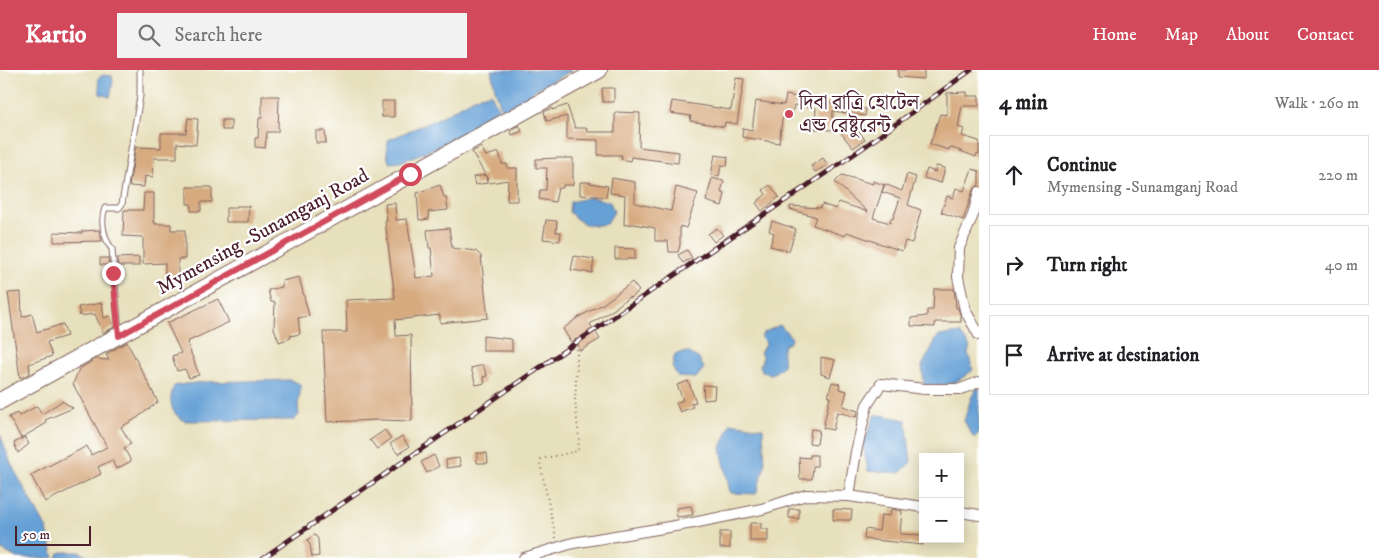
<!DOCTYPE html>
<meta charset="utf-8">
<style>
:root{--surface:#fff;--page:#f2f2f2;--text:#202124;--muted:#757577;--line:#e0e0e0;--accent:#d1495b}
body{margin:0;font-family:"IM FELL DW Pica","Noto Serif Bengali",serif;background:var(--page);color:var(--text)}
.controls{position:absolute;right:15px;bottom:15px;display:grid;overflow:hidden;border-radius:0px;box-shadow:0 2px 12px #0003}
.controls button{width:45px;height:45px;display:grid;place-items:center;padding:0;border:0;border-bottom:1px solid var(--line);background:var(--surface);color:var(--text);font:25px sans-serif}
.scale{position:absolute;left:15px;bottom:12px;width:76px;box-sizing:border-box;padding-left:5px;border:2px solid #4a1f2b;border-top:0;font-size:14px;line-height:18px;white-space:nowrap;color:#4a1f2b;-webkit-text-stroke:4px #fff;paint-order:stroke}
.stop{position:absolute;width:15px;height:15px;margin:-11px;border:4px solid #d1495b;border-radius:50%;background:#fff}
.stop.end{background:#d1495b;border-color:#fff;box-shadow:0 1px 5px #0008}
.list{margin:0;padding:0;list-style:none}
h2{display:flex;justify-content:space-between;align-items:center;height:65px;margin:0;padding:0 20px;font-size:21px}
h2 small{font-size:16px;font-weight:400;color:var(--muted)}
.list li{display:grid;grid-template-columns:32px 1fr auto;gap:15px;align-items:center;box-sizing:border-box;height:80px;margin:0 10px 10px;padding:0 10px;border:1px solid var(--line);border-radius:0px}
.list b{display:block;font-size:19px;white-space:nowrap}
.list p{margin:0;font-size:16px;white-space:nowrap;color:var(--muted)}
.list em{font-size:16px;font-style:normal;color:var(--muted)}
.icon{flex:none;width:28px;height:28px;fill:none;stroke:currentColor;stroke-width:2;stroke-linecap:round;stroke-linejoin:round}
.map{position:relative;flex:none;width:979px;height:488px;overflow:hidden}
header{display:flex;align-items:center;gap:30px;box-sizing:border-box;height:70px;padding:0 25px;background:var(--accent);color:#fff}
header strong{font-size:24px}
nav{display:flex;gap:28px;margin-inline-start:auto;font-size:18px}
.search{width:350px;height:45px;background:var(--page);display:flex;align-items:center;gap:12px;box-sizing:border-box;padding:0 18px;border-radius:0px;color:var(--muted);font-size:19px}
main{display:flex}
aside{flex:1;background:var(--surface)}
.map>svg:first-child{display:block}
.water{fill:#66a1d6;stroke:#586080}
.building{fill:#d7aa80}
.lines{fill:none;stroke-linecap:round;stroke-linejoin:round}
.lane-casing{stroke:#81635e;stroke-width:7}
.street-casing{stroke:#81635e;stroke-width:12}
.primary-casing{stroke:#81635e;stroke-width:18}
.path{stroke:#81635e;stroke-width:2;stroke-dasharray:1 4;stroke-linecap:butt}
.lane{stroke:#fff;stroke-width:5}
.street{stroke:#fff;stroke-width:10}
.primary{stroke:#fff;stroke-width:16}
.rail-casing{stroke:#4a1f2b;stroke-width:5}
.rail{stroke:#fff;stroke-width:3;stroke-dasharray:9;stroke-linecap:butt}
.route{stroke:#d1495b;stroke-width:6}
.poi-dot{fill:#d1495b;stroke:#fff;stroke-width:2}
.labels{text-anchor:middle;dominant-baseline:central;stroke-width:4.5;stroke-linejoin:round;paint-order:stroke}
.poi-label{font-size:20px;fill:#4a1f2b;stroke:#fff;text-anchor:start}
.street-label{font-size:20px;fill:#4a1f2b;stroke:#fff}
</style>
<header>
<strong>Kartio</strong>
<div class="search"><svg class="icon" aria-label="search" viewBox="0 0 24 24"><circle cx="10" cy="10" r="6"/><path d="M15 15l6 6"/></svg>Search here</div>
<nav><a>Home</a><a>Map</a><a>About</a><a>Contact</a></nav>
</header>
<main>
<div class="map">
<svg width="979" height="488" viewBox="0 0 979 488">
<rect width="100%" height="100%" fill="#fff"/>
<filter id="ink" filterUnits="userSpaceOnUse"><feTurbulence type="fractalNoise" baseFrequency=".02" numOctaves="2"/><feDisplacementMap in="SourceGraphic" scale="10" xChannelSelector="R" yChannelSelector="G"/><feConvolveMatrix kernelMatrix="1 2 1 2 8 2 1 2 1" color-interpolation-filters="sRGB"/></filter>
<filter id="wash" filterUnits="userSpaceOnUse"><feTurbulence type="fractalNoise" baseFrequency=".0096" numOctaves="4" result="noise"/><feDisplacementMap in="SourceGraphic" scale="20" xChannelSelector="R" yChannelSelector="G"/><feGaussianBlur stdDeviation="1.12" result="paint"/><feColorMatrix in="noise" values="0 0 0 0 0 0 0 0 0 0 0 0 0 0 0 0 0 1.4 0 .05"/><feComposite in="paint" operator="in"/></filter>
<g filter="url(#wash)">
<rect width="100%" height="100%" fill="#e7e0bc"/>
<!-- water -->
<g class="water">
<polygon points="491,0 573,0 536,19 529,26 502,41 495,19"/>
<polygon points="103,5 112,6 113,12 110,27 100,24 98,8"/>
<polygon points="491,23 499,40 445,74 400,92 389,93 387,84 388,70 439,48 474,28"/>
<path d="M591 127 610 132 614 142 606 154C588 157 582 155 569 142L570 132Z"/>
<path d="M780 255 792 268 789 273 784 275C779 290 792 294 771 304L763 302 760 296 763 287 760 283 766 273 761 268 763 263Z"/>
<path d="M960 263 970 277 968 283 973 300C955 314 948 317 924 315L922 296 938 266Z"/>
<polygon points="688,282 699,289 704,298 696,308 678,307 672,297 675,284"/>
<path d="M290 310 298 313 301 317 298 335 299 345 294 350 185 351C170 344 168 330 174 316L177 315 205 312Z"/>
<polygon points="977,318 979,318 979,363 974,368 964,351 971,328"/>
<polygon points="875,344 906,350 911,392 900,403 868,401 863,375"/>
<polygon points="731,353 763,358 765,395 756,424 730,423 721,378"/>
<polygon points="0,364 11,394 47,459 54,488 17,488 0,479"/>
<polygon points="64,482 79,482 92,488 57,488 59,483"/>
</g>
<g id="blocks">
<!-- building -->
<g class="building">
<polygon points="898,0 924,0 924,9 898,7"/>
<polygon points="736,8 744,9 737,54 725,52 724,57 714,55 690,51 691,46 670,43 672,31 731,40"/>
<polygon points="602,18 614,18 614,32 603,32"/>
<polygon points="967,22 967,26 979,26 979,36 962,36 958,57 964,59 962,66 979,71 979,85 977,84 976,87 950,77 949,80 930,74 940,44 947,45 947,23"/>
<polygon points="786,25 866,39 865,46 833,41 832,60 815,59 816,38 794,35 791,49 783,48 782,51 779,73 742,67 743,58 752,60 756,31 784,35"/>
<polygon points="262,26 279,26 278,62 267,62 265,78 255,77 255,68 258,68 259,48 262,48"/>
<rect x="382" y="31" width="12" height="16"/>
<polygon points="567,35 575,58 587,58 587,62 615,62 615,42 640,43 639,77 679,82 678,93 631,87 630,91 621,89 622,85 598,85 598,70 567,69 567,46 547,51 544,42 552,38 552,40"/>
<polygon points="188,48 198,49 196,75 177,73 177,88 154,88 153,107 145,106 144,117 129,116 136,77 161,78 161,63 186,63"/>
<rect x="222" y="50" width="9" height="10"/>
<polygon points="854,54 865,70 853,78 841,63"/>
<polygon points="519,55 522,61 512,65 510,61"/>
<polygon points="316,61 325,61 326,73 316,73"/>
<polygon points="481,77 486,86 499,82 502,94 507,94 507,98 517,98 517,131 507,131 508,110 490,113 472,82"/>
<polygon points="715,85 728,87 727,96 721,95 719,106 711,105"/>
<polygon points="559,88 573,88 573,115 563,115 563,118 558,118 555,132 539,129 540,120 546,120 547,98 536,98 536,89"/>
<polygon points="823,88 828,95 815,102 811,96"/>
<polygon points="936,96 945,98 941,113 924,108 927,99 935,102"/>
<polygon points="972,99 979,101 979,115 973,120 963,150 941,142 947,126 953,128 956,118 964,121"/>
<polygon points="907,104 916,107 908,135 921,140 912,173 905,171 902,181 847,162 845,166 813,155 816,147 790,139 790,136 820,138 822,134 836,139 839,132 868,142 835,112 842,105 873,114 873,111 884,115 873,148 890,153 891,148 893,149 900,128 882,122 885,114 902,121"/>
<polygon points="486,105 487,113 475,115 473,107"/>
<polygon points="612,108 635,112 635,133 671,141 676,117 698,123 686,158 680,156 680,175 678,182 669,182 668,171 655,171 655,158 634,154 624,155 625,125 610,123"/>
<polygon points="712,108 724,111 721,122 725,124 722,136 706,131"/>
<polygon points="580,112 590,112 590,113 608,116 606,127 580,125"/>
<polygon points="440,115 444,127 446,127 448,140 428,142 429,149 419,150 417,123"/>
<polygon points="770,115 779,127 762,141 756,133 766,124 763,120"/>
<polygon points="187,117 212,117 212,132 201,132 201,141 191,141 191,134 187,134"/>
<polygon points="144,123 154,123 154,152 155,152 155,154 171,154 171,160 185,160 185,189 178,189 178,210 165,210 165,193 143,194 143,167 123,166 124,140 143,140"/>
<polygon points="395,133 396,150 407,149 416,208 434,206 431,178 429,178 427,160 449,158 452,178 476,181 481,186 488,248 440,253 440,245 395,250 396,266 411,265 412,351 379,350 327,352 323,262 347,262 346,230 395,228 385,151 387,151 385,134"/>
<polygon points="236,136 249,136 248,152 226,152 226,138 236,138"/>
<polygon points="546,150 557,151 556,162 561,162 560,171 543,169"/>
<polygon points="772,151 796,159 789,181 770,176 774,163 769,161"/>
<polygon points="717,158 723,165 714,172 708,164"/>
<polygon points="99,160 102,171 54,172 54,162 82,163 82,161"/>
<polygon points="615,178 635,179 635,189 615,189"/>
<polygon points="687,180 692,188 683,193 678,185"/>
<polygon points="574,186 594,189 592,203 571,200"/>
<polygon points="139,187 139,196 118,196 117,188"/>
<polygon points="100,188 108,188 109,195 100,195"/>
<polygon points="299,207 309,246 298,248 300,264 290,266 291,268 279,272 274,258 275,232 271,232 268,220 282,217 282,211"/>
<polygon points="632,212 639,221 630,228 629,227 616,237 616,238 590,254 600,269 580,281 576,269 571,272 563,259 577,248 603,234"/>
<polygon points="934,219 954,219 956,238 958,238 961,247 961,252 935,252 935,257 911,256 911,248 927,246 927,240 933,240"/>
<polygon points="21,222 22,247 32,244 37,262 63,254 67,266 47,272 52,286 29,294 30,303 20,308 8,223"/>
<polygon points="218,229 229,252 187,272 199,305 189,308 185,299 177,301 172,286 181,283 167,253"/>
<polygon points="102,233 104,248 110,246 114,257 103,263 95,244 80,246 78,237"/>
<polygon points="483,266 511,269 512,270 512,281 483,281"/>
<polygon points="127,272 158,332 137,348 121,357 131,374 124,378 131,391 116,399 112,390 98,397 101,404 45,432 31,405 87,376 91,385 107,377 73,314 79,299 96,289 109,290 106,284"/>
<polygon points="821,287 835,290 830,307 821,304"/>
<polygon points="483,295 487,306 483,307 485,313 476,315 471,298"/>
<polygon points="688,311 696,332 691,333 693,337 680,342 676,333 683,330 677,315"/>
<polygon points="832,312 840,314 839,319 847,321 843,336 858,341 857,347 837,342 833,360 823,358 830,327 828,327"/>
<polygon points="703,315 715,316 714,329 704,330"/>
<polygon points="62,331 73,338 45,350 47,353 21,368 9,347 17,343 19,346 37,336 42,344"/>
<polygon points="811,359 819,360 817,374 809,373"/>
<polygon points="385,360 391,369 377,379 370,370"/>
<polygon points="402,366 409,377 398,384 390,374"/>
<polygon points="25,367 29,374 18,383 14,373"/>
<polygon points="477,383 487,383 488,393 477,393"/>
<polygon points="434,385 439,396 427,403 421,392"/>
<polygon points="810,385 817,385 817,396 813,396 812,409 800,409 799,387 810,388"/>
<polygon points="459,388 461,396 447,398 446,390"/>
<polygon points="691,436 693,445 677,447 676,438"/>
<polygon points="789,439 799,439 799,449 789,448"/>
<polygon points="833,439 852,440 851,450 833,450"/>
<polygon points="891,439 902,441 900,464 923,465 923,475 864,469 865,459 879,461 881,445 890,446"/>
<polygon points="750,453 761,453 761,459 768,459 768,471 750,471"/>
<rect x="720" y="462" width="10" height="16"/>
<polygon points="315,465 318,469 319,486 312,487 310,475 307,470"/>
</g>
</g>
</g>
<g filter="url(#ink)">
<use href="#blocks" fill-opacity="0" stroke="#81635e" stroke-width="1"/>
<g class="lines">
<defs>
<path id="lane" d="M119 263 112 179C104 169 100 151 105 138H119L122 134 140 26V0"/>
<g id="street">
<polyline points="979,122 973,145 959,178 958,207 965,240 979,265"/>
<polyline points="849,426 923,437"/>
<polyline points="960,442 979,445"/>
<polyline points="524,488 573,473 693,453 762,439 806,425 849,426 856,382 867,335 881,314 925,319 961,319 979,312"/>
</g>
<polyline id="primary" points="0,331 599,0"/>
</defs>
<!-- lane casing -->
<use href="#lane" class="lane-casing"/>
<!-- street casing -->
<use href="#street" class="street-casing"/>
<!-- primary casing -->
<use href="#primary" class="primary-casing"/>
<!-- path -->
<polyline class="path" points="556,468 540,393 541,389 578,381 579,370 575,330 577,293 577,276"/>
<!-- lane -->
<use href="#lane" class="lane"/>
<!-- street -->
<use href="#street" class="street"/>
<!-- primary -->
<use href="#primary" class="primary"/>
<defs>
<polyline id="rail" points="263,488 673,206 857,82 971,0"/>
</defs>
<!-- rail casing -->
<use href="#rail" class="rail-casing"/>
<!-- rail -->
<use href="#rail" class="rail"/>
</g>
</g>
<g class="lines" filter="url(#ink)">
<!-- route -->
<polyline class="route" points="113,203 119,266 410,104"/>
</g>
<!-- markers -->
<circle class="poi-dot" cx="789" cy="44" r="5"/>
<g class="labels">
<!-- poi labels -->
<g class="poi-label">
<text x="799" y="33">দিবা রাত্রি হোটেল<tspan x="799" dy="23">এন্ড রেষ্টুরেন্ট</tspan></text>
</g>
<!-- street labels -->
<g class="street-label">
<text transform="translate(263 162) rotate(-29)">Mymensing -Sunamganj Road</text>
</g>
</g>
</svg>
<div class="controls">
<button>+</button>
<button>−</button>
</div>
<div class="scale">50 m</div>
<div class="stop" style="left:410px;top:104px"></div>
<div class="stop end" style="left:113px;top:203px"></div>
</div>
<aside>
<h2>4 min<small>Walk · 260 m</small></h2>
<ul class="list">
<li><svg class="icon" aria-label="ahead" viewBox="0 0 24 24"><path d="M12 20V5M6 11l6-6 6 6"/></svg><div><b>Continue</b><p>Mymensing -Sunamganj Road</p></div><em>220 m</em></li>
<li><svg class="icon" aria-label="right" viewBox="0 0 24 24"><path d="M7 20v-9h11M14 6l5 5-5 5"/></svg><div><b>Turn right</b></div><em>40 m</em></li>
<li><svg class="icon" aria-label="arrive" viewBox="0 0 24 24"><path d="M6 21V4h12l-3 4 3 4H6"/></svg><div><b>Arrive at destination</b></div></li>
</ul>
</aside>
</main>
